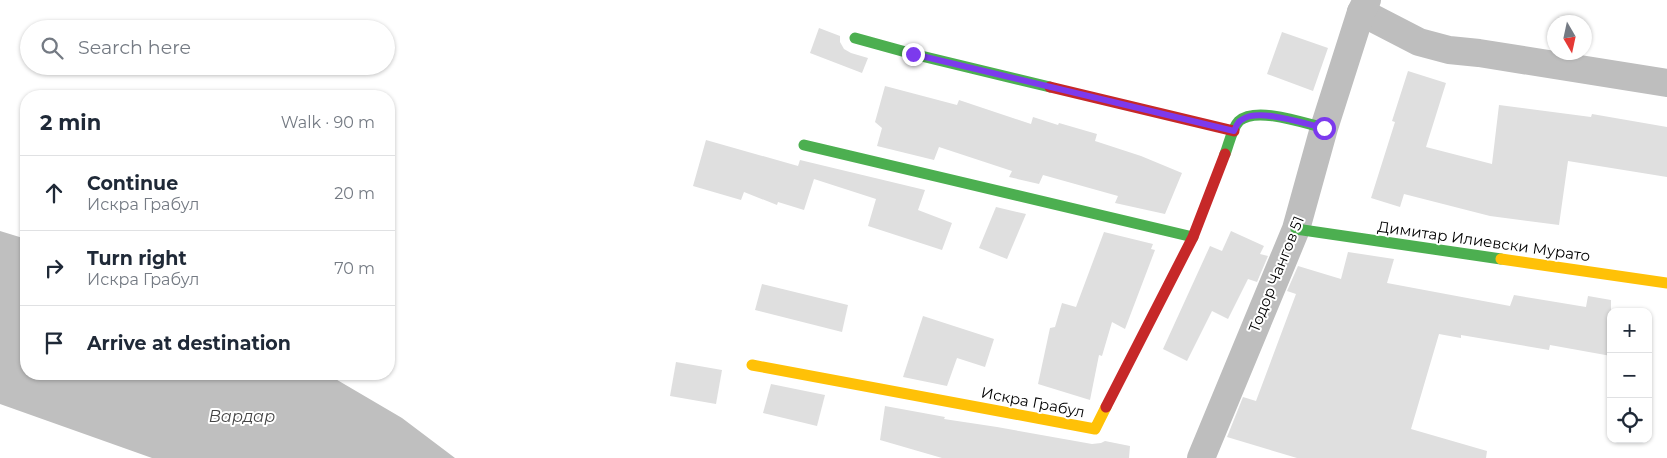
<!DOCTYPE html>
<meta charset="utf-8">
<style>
:root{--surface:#fff;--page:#f6f6f7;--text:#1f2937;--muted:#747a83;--line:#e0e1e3}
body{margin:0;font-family:Montserrat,sans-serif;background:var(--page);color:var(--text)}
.controls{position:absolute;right:15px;bottom:15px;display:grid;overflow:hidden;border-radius:10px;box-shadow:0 1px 4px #0004}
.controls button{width:45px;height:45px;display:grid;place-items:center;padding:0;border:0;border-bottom:1px solid var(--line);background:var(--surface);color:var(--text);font:25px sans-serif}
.compass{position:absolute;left:1547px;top:15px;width:45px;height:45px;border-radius:50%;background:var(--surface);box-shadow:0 1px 4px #0004;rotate:171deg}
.stop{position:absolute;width:15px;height:15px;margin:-11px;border:4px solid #7c3aed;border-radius:50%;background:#fff}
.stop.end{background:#7c3aed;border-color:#fff;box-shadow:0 1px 5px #0008}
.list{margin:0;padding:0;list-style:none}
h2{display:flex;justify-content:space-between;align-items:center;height:65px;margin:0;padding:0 20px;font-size:21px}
h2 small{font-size:16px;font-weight:400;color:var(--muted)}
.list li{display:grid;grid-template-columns:32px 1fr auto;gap:15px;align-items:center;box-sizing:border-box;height:75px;padding:0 20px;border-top:1px solid var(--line)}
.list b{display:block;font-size:19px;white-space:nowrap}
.list p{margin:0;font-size:16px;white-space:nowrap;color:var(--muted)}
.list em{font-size:16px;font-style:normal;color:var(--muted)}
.icon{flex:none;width:28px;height:28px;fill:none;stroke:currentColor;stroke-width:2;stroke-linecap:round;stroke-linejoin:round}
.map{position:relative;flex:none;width:1667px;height:458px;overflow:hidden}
.search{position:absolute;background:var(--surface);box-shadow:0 1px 4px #0004;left:20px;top:20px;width:375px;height:55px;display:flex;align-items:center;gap:12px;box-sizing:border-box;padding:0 18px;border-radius:28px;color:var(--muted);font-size:19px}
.panel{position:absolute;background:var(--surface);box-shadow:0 1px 4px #0004;left:20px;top:90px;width:375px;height:290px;border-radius:20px}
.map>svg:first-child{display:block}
.water{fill:#bfbfbf}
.building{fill:#dfdfdf}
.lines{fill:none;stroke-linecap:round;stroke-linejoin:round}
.street{stroke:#bebebe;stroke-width:28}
.fast{stroke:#4caf50;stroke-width:11}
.slow{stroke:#ffc107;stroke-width:11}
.jam{stroke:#c62828;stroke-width:11}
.route{stroke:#7c3aed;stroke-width:6}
.labels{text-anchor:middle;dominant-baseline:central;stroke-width:4;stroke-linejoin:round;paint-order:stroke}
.street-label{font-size:15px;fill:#000;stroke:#fff}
.water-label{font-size:16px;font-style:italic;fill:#444;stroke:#fff}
</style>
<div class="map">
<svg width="1667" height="458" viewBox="0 0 1667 458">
<rect width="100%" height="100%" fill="#fff"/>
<!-- water -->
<polygon class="water" points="0,231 26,239 26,374 327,374 402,418 455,458 152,458 0,404"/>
<!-- building -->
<g class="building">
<polygon points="819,28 840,36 840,42 844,49 851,53 868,58 862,73 810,53"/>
<polygon points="1282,32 1328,48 1313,91 1267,74"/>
<polygon points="1408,71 1446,83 1426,147 1492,164 1499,105 1591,117 1592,114 1667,127 1667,177 1568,161 1559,225 1490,216 1404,194 1400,207 1371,198 1395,122 1392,121"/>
<polygon points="885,86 957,105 959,100 1031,124 1033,117 1058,125 1059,123 1097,134 1095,141 1141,156 1182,173 1165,214 1115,203 1118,196 1043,175 1039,184 1009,177 1012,171 939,147 934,160 877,146 882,128 875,122"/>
<polygon points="706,140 798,166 800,160 925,190 918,210 952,223 942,250 868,226 876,199 814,179 804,210 778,202 777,205 744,192 741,200 693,186"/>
<polygon points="996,207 1026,214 1007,259 979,248"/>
<polygon points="1231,231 1264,246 1260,254 1268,256 1257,282 1248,279 1228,319 1212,311 1187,361 1163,349 1210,246 1222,251"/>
<polygon points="1104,232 1153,244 1151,249 1155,250 1125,329 1112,322 1102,356 1099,355 1090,400 1038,384 1050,328 1055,327 1062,303 1076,307"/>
<polygon points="1348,252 1394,259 1387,283 1510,306 1514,295 1586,307 1588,296 1611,300 1611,356 1550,345 1549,350 1461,335 1461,338 1439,334 1411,429 1487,451 1486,458 1297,458 1227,437 1243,397 1256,401 1296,294 1287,291 1298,266 1341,279"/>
<polygon points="762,284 848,305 842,332 755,310"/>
<polygon points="923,316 994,339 985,367 957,358 947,386 903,377"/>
<polygon points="676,362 722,370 716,404 670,396"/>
<polygon points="771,384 825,395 817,426 763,413"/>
<polygon points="885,406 945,417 944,419 997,427 1092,444 1101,443 1105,441 1130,446 1129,458 942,458 880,440"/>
</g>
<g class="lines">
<!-- street -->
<g class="street">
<polyline points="1361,12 1419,42 1449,50 1479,53 1667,83"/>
<polyline points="1201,458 1296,229 1324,128 1361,12 1367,0"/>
</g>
<!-- fast -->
<g class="fast">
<polyline points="855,38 913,54 1050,87"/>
<polyline points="804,145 1193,237"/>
<path d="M1225 154C1229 144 1232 128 1239 121 1256 106 1304 123 1324 128"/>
<polyline points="1296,229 1501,259"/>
</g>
<!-- slow -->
<g class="slow">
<polyline points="1501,259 1667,283"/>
<polyline points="752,365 1095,429 1106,407"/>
</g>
<!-- jam -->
<g class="jam">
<polyline points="1050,87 1234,131"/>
<polyline points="1106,407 1193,237 1225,154"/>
</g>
</g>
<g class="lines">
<!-- route -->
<path class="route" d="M913 54 1234 131C1236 126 1238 121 1243 119 1259 108 1305 124 1324 128"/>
</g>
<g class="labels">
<!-- street labels -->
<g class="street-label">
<text transform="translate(1484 241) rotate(8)">Димитар Илиевски Мурато</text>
<text transform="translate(1276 274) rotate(-68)">Тодор Чангов 51</text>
<text transform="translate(1033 402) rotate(11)">Искра Грабул</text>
</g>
<!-- water labels -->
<g class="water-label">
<text x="242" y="416">Вардар</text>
</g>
</g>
</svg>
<div class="controls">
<button>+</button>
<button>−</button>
<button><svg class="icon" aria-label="locate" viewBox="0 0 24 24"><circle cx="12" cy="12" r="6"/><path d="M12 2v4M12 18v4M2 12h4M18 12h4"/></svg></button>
</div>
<svg class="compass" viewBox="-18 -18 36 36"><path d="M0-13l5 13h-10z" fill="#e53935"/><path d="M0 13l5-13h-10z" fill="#747a83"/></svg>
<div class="stop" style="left:1324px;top:128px"></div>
<div class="stop end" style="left:913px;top:54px"></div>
<div class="search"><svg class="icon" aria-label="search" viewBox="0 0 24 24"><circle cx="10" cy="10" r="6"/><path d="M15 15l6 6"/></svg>Search here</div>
<section class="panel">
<h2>2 min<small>Walk · 90 m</small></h2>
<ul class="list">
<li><svg class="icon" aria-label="ahead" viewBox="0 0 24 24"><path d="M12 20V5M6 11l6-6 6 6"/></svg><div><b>Continue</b><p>Искра Грабул</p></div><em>20 m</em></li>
<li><svg class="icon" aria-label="right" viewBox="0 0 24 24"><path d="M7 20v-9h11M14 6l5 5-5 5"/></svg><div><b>Turn right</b><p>Искра Грабул</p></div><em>70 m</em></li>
<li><svg class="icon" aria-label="arrive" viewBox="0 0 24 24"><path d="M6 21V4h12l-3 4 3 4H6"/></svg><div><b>Arrive at destination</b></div></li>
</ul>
</section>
</div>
